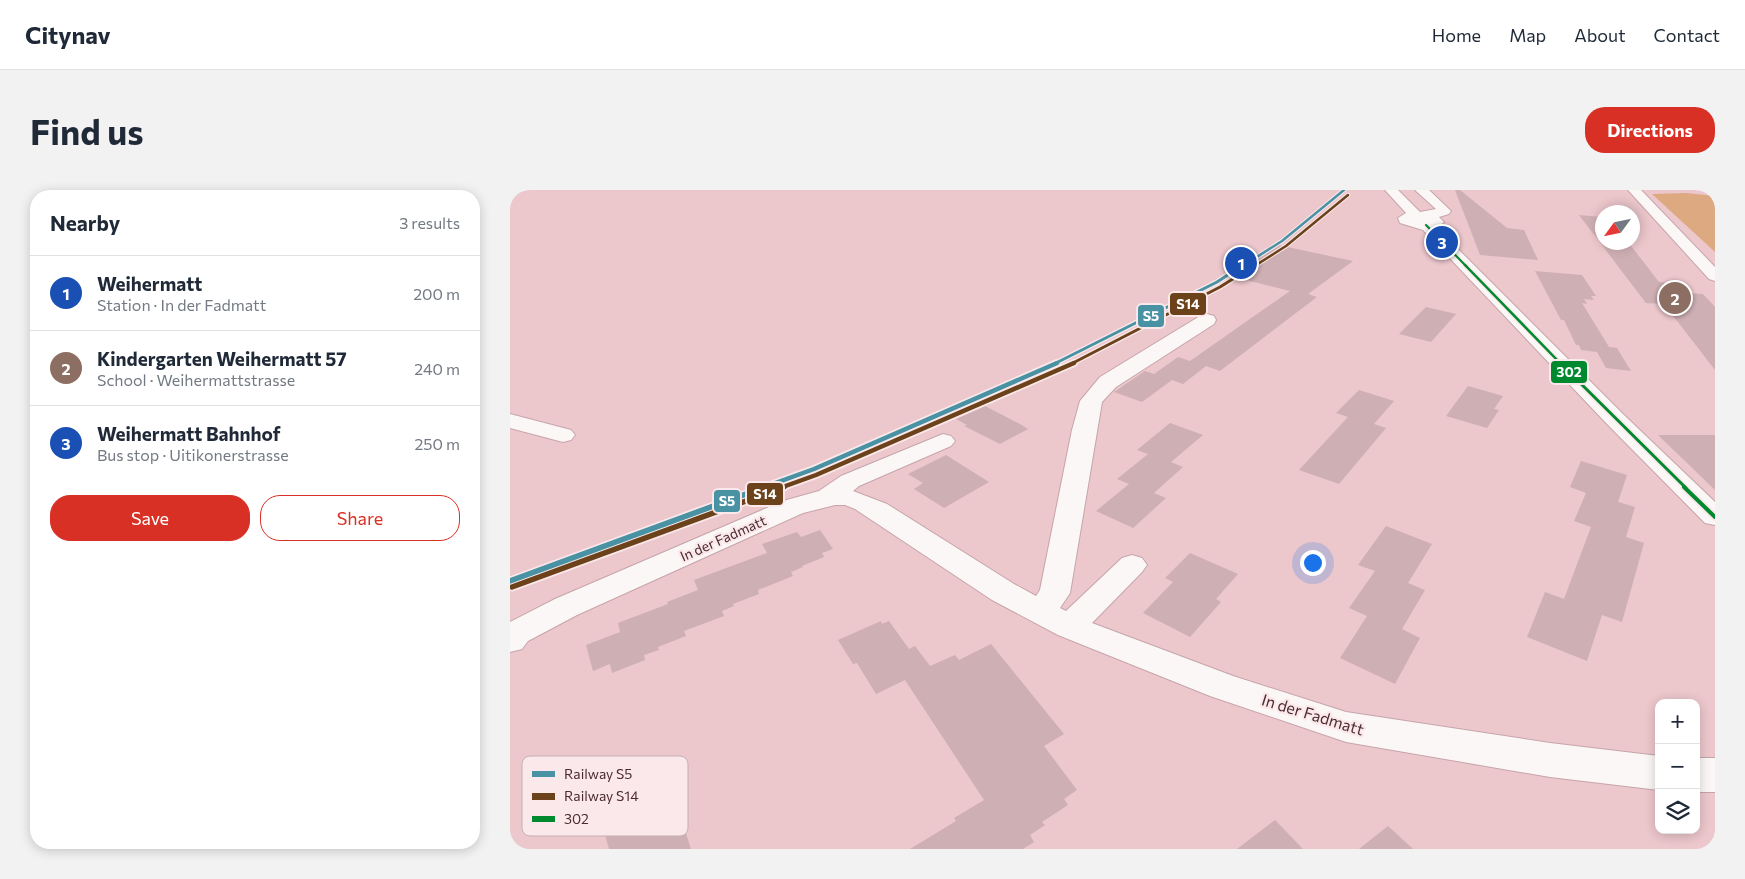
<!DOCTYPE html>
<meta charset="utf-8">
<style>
:root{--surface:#fff;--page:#f2f2f3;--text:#1f2937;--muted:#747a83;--line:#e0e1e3;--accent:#d93025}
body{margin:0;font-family:Commissioner,sans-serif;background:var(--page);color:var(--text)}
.controls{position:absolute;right:15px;bottom:15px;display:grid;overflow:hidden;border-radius:10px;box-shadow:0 2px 12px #0003}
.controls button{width:45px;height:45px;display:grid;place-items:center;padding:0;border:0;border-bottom:1px solid var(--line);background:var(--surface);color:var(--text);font:25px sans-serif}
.compass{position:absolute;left:1085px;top:15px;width:45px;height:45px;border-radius:50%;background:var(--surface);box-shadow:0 2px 12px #0003;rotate:237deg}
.you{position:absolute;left:802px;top:372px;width:18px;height:18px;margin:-12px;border:4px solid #fff;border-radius:50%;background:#1a73e8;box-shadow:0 0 0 8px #1a73e833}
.badge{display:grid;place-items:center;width:32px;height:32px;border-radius:50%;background:var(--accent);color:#fff;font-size:16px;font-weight:700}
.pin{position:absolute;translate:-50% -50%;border:2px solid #fff;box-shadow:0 1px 5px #0006}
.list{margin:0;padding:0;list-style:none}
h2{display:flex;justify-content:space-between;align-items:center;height:65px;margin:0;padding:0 20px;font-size:21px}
h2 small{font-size:16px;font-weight:400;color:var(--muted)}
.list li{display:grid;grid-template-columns:32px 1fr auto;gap:15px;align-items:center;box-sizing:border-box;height:75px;padding:0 20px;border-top:1px solid var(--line)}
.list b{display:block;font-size:19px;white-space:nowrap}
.list p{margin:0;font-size:16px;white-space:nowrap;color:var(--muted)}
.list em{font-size:16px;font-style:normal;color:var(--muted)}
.actions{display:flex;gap:10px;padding:15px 20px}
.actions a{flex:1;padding:11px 0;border:1px solid var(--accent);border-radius:20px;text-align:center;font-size:18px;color:var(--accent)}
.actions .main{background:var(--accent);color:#fff}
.icon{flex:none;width:28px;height:28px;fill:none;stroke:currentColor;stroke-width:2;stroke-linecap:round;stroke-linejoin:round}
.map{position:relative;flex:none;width:1205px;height:659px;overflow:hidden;border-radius:20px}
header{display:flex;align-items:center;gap:30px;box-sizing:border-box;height:70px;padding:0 25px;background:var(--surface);border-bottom:1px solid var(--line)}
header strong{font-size:24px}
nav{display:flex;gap:28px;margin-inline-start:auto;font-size:18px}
.intro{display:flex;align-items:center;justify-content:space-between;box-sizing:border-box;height:120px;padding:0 30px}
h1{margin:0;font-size:35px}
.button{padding:12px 22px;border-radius:20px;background:var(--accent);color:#fff;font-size:18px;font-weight:700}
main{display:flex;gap:30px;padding:0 30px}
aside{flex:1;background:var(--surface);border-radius:20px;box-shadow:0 2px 12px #0003}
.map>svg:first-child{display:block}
.green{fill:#dca981}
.building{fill:#ceafb4}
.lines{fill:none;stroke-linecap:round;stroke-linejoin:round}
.minor-casing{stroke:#c6a5aa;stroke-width:2}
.minor{fill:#fcf7f7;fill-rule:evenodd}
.bus-1-far3-casing{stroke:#fae8ea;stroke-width:4}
.bus-1-far2-casing{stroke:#fae8ea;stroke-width:5}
.bus-1-far1-casing{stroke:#fae8ea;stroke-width:6}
.bus-1-casing{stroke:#fae8ea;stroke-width:8}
.bus-1-far3{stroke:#00892f;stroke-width:2}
.bus-1-far2{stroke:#00892f;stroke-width:2.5}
.bus-1-far1{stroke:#00892f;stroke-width:3}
.bus-1{stroke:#00892f;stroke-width:4}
.rail-1-far3-casing{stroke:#fae8ea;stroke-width:4.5}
.rail-1-far2-casing{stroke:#fae8ea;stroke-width:5.5}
.rail-1-far1-casing{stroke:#fae8ea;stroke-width:8}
.rail-1-casing{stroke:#fae8ea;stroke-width:9}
.rail-2-far3-casing{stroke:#fae8ea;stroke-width:4.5}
.rail-2-far2-casing{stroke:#fae8ea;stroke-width:5.5}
.rail-2-far1-casing{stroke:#fae8ea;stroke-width:8}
.rail-2-casing{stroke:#fae8ea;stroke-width:9}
.rail-1-far3{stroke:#4992a4;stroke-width:2.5}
.rail-1-far2{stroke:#4992a4;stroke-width:3}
.rail-1-far1{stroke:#4992a4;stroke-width:4.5}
.rail-1{stroke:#4992a4;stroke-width:5.5}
.rail-2-far3{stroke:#6c421b;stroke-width:2.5}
.rail-2-far2{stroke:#6c421b;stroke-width:3}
.rail-2-far1{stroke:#6c421b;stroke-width:4.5}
.rail-2{stroke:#6c421b;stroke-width:5.5}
.labels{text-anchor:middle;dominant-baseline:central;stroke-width:4.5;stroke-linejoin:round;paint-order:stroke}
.street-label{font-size:14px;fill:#4c2b31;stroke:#fae8ea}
.near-street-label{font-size:16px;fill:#4c2b31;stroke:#fae8ea}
.key{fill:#fae8ea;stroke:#c6afb2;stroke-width:1}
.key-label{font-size:14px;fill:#4c2b31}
.line-badge{stroke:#fae8ea;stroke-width:2}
.badge-label{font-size:14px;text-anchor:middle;font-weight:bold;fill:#fff}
</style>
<header>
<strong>Citynav</strong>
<nav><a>Home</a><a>Map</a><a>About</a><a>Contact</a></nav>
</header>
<div class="intro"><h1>Find us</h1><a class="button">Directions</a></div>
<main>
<aside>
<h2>Nearby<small>3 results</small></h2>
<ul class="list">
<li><span class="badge" style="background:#1a4fb4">1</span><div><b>Weihermatt</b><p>Station · In der Fadmatt</p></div><em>200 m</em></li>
<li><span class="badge" style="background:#8d6e63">2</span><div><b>Kindergarten Weihermatt 57</b><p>School · Weihermattstrasse</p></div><em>240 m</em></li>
<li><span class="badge" style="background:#1a4fb4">3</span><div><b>Weihermatt Bahnhof</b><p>Bus stop · Uitikonerstrasse</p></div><em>250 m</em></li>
</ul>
<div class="actions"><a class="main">Save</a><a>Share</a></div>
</aside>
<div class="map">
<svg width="1205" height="659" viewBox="0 0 1205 659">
<rect width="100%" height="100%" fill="#ecc7cc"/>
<!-- green -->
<polygon class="green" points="1176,3 1205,6 1205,62 1142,4"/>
<!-- building -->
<g class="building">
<polygon points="945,0 950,0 997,38 1014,40 1028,70 970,65"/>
<polygon points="1069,25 1092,27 1092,52 1118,52 1149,92 1156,93 1163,102 1193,104 1205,117 1205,180 1154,114 1136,113"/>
<polygon points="768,55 843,71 798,104 807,107 710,181 696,176 673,194 662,190 632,212 604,202 635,181 644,184 668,167 680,171 780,101 720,86"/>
<polygon points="1025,81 1072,85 1086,106 1081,106 1084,110 1074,109 1077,114 1072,113 1099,157 1107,158 1121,181 1096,178 1087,162 1071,160 1069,155 1066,155 1054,130 1051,130"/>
<polygon points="916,117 946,124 921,152 889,144"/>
<polygon points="958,196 993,206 984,219 989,220 977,238 936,226"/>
<polygon points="849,200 884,211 864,234 876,238 829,294 789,280 838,227 826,223"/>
<polygon points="475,216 510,234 518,239 490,254 454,236 457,235 446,229"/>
<polygon points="660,233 693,245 661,272 673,277 644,303 656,308 623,338 586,321 619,294 607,289 638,264 627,260"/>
<polygon points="1148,245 1205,245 1205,300"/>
<polygon points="436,265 479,292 434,318 404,299 413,293 398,284"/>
<polygon points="1071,271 1117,285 1108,312 1125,317 1116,347 1134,353 1112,432 1092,425 1077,471 1017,447 1035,402 1054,409 1081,337 1064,331 1076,303 1060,297"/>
<polygon points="876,336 922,354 898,393 915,400 892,439 910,448 885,494 830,468 857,426 839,418 865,381 848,375"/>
<polygon points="310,340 323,359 312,363 314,367 292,376 293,377 281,382 283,386 248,400 249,404 223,414 224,416 212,421 214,426 174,441 176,446 148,457 149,460 134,465 135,470 102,483 100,474 83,481 76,455 110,442 108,433 158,414 157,412 188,400 184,390 257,363 252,354 287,342 291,347"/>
<polygon points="680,363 728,384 706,409 711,412 680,447 633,423 663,392 655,388"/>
<polygon points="371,431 372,434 379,431 399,459 405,456 420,476 445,465 449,470 481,454 554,544 534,556 567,600 554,609 558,615 532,632 535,635 520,645 524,652 513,659 400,659 446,631 444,628 474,610 395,490 366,504 347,473 343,474 328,450"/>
<polygon points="164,606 181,659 99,659 94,641"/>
<polygon points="765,630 793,659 727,659"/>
<polygon points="878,636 903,659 849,659"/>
</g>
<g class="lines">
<defs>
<g id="minor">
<polygon points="875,0 888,0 910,22 926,19 905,0 919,0 941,21 939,24 929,27 934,32 927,38 1114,225 1205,312 1205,335 1195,333 1098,235 913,40 890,33 888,28 896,23"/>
<polygon points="1118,0 1131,0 1205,77 1205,91 1199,89"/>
<polygon points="697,124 704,126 706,130 704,134 606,197 592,212 560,403 550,418 556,421 612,368 622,365 632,368 637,375 632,382 582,433 723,486 836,522 1040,553 1149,566 1149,600 1040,587 836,552 700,506 548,445 482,410 345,319 335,315 325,315 293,323 67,425 18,451 12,459 0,462 0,432 45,409 273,311 309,301 331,286 433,244 441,246 445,251 441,256 349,296 343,301 377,314 504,394 526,406 530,400 562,240 570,211 590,187 690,126"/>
<polygon points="0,224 61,240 65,245 61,250 53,252 0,238"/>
<rect x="1186" y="568" width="19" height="34"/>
</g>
</defs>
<!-- minor casing -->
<use href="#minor" class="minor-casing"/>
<!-- minor -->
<use href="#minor" class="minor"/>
<defs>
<polyline id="bus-1-far3" points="916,35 957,77"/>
<polyline id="bus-1-far2" points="955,75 1051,174"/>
<polyline id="bus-1-far1" points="1050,173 1176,298"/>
<polyline id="bus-1" points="1174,297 1205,327"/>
</defs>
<!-- bus-1-far3 casing -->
<use href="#bus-1-far3" class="bus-1-far3-casing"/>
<!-- bus-1-far2 casing -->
<use href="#bus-1-far2" class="bus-1-far2-casing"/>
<!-- bus-1-far1 casing -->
<use href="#bus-1-far1" class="bus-1-far1-casing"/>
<!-- bus-1 casing -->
<use href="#bus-1" class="bus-1-casing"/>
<!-- bus-1-far3 -->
<use href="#bus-1-far3" class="bus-1-far3"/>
<!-- bus-1-far2 -->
<use href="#bus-1-far2" class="bus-1-far2"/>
<!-- bus-1-far1 -->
<use href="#bus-1-far1" class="bus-1-far1"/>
<!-- bus-1 -->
<use href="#bus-1" class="bus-1"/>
<defs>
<polyline id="rail-1-far3" points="731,77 772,51 834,0"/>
<polyline id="rail-1-far2" points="544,174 707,92 733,75"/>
<polyline id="rail-1-far1" points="252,298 304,279 547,173"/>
<polyline id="rail-1" points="0,391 255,297"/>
<polyline id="rail-2-far3" points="743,77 776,56 838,5"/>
<polyline id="rail-2-far2" points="561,174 710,97 745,75"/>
<polyline id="rail-2-far1" points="270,298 306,285 564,173"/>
<polyline id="rail-2" points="2,397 274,297"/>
</defs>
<!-- rail-1-far3 casing -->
<use href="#rail-1-far3" class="rail-1-far3-casing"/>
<!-- rail-1-far2 casing -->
<use href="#rail-1-far2" class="rail-1-far2-casing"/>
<!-- rail-1-far1 casing -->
<use href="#rail-1-far1" class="rail-1-far1-casing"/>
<!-- rail-1 casing -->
<use href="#rail-1" class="rail-1-casing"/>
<!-- rail-2-far3 casing -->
<use href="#rail-2-far3" class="rail-2-far3-casing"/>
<!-- rail-2-far2 casing -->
<use href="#rail-2-far2" class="rail-2-far2-casing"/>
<!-- rail-2-far1 casing -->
<use href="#rail-2-far1" class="rail-2-far1-casing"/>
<!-- rail-2 casing -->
<use href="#rail-2" class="rail-2-casing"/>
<!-- rail-1-far3 -->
<use href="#rail-1-far3" class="rail-1-far3"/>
<!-- rail-1-far2 -->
<use href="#rail-1-far2" class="rail-1-far2"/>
<!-- rail-1-far1 -->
<use href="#rail-1-far1" class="rail-1-far1"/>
<!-- rail-1 -->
<use href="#rail-1" class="rail-1"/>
<!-- rail-2-far3 -->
<use href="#rail-2-far3" class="rail-2-far3"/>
<!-- rail-2-far2 -->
<use href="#rail-2-far2" class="rail-2-far2"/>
<!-- rail-2-far1 -->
<use href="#rail-2-far1" class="rail-2-far1"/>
<!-- rail-2 -->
<use href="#rail-2" class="rail-2"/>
</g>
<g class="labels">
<!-- street labels -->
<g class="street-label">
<text transform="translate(213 348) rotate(-24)">In der Fadmatt</text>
</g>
<!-- near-street labels -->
<g class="near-street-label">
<text transform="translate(803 524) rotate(17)">In der Fadmatt</text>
</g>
</g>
<!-- legend -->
<rect x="12" y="566" width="166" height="80" rx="8" class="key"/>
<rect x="22" y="581" width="23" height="6" fill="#4992a4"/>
<rect x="22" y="603" width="23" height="7" fill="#6c421b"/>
<rect x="22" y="626" width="23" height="6" fill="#00892f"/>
<g class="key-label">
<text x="54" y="589">Railway S5</text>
<text x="54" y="611">Railway S14</text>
<text x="54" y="634">302</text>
</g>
<g class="line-badge">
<rect x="659" y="102" width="38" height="24" rx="5" fill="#6c421b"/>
<rect x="627" y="114" width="28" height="24" rx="5" fill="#4992a4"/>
<rect x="1040" y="170" width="38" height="24" rx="5" fill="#00892f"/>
<rect x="236" y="292" width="38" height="24" rx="5" fill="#6c421b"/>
<rect x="203" y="299" width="28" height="24" rx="5" fill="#4992a4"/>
</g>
<g class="badge-label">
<text x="678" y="119">S14</text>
<text x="641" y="131">S5</text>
<text x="1059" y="187">302</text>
<text x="255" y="309">S14</text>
<text x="217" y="316">S5</text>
</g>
</svg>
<div class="controls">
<button>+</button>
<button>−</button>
<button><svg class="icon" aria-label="layers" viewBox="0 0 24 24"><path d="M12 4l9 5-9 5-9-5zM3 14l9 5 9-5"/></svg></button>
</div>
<svg class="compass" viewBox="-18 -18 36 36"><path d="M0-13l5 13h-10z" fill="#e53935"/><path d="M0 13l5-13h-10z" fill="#747a83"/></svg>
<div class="you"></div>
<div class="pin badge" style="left:731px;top:73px;background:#1a4fb4">1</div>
<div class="pin badge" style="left:1165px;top:108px;background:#8d6e63">2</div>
<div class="pin badge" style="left:932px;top:52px;background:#1a4fb4">3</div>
</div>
</main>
